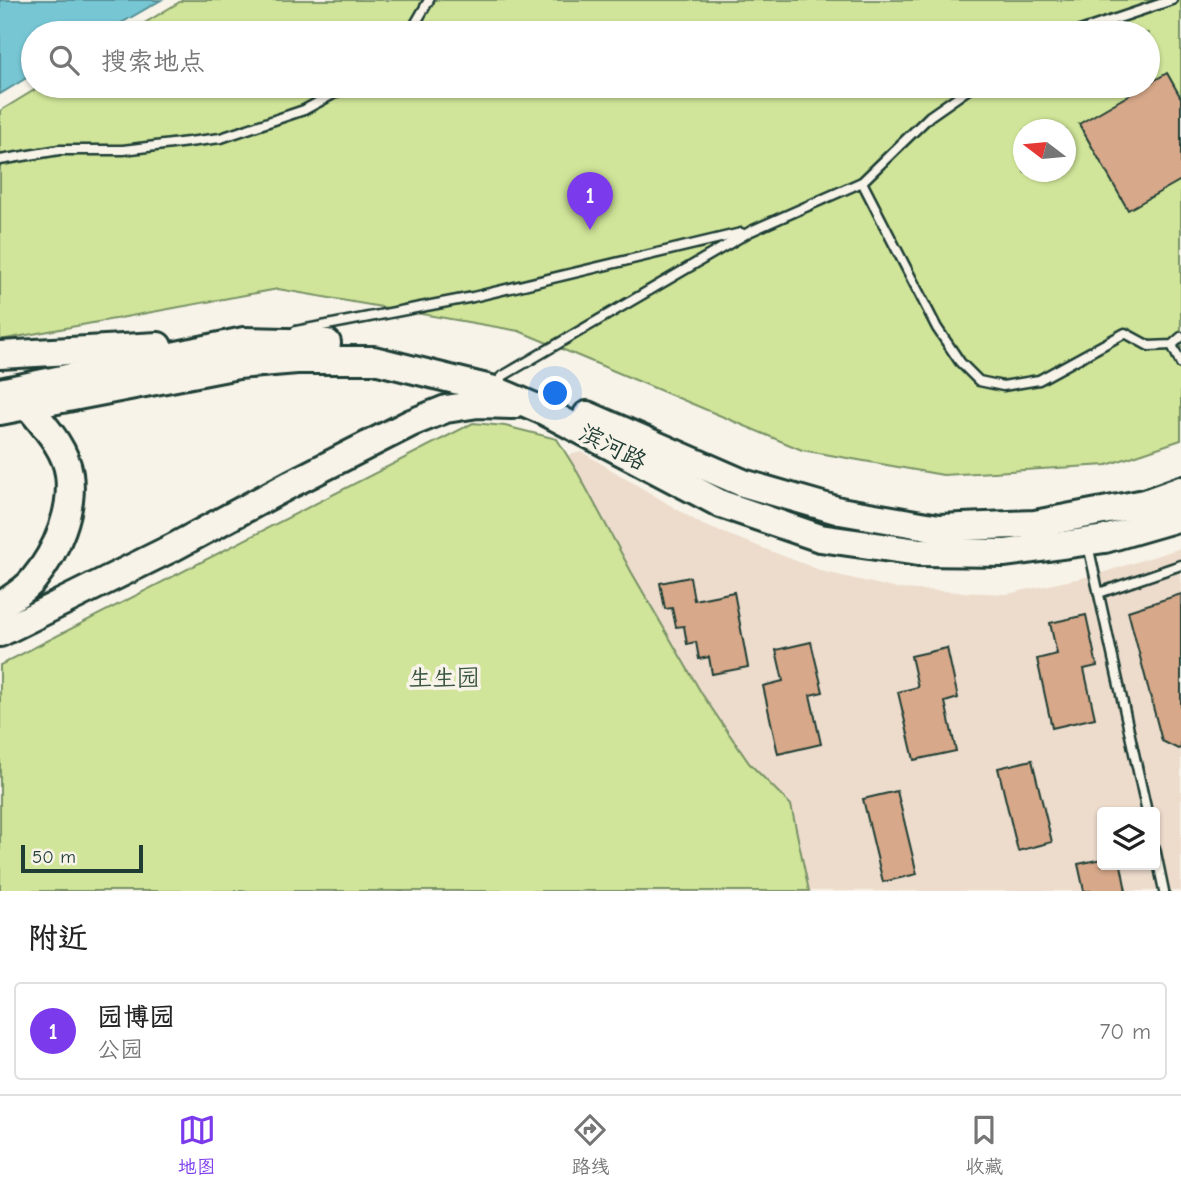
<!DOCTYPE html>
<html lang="zh">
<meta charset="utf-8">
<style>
:root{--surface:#fff;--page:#f6f6f6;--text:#222;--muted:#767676;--line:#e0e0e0;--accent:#7c3aed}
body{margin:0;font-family:"Comic Neue","LXGW WenKai TC",sans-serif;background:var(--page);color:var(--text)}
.controls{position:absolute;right:21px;bottom:21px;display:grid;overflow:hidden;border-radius:7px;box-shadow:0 2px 5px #0004}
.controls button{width:63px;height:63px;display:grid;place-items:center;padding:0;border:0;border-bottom:2px solid var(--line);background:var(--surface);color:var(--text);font:35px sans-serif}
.compass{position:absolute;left:1013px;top:119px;width:63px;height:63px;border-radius:50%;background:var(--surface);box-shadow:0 2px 5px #0004;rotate:286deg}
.scale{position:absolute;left:21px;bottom:18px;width:122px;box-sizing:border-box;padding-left:7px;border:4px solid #1f3d34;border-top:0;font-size:19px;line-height:24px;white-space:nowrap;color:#1f3d34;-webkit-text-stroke:5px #f7f3e8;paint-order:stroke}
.you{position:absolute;left:556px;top:394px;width:24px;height:24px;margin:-18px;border:5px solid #fff;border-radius:50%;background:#1a73e8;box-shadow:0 0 0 10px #1a73e833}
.badge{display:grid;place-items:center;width:46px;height:46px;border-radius:50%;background:var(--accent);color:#fff;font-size:23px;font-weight:700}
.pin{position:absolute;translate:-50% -58px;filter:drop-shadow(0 2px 4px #0008)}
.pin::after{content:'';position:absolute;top:37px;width:24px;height:21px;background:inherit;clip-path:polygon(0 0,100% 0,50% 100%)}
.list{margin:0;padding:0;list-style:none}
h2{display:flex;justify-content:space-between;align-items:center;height:91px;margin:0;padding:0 28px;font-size:30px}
h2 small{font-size:23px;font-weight:400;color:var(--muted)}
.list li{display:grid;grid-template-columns:46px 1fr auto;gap:21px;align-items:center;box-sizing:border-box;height:98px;margin:0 14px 14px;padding:0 14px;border:2px solid var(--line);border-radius:7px}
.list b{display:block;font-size:26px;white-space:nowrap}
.list p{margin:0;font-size:23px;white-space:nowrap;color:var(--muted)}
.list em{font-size:23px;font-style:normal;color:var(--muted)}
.icon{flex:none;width:38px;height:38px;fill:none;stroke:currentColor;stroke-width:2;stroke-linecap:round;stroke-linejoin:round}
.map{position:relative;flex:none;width:1181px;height:891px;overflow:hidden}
.search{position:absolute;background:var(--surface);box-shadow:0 2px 5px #0004;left:21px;right:21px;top:21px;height:77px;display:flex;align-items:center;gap:18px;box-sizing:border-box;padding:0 24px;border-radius:38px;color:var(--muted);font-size:26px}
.sheet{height:203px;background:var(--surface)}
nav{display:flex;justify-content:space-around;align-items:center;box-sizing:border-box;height:98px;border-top:2px solid var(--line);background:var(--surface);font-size:19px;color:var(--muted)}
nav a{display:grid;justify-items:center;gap:4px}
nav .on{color:var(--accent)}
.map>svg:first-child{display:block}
.built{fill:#eddccc;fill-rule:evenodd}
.green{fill:#d0e599;stroke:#789166;stroke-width:2;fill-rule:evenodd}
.water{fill:#77c6d4;stroke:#548f94;stroke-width:2}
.building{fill:#d7a889;stroke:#1f3d34;stroke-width:2}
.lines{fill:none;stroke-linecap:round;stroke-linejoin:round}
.service-casing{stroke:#1f3d34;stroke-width:13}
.primary-casing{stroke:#1f3d34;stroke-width:32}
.service{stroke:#f7f3e8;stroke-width:8}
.primary{stroke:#f7f3e8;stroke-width:26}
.labels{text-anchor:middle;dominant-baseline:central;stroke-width:7;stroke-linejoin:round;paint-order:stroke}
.street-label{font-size:24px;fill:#1f3d34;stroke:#f7f3e8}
.park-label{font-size:24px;fill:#3a5643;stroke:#f7f3e8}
</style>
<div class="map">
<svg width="1181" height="891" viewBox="0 0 1181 891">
<rect width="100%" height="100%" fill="#f7f3e8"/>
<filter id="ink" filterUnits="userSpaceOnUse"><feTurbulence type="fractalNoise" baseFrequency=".0143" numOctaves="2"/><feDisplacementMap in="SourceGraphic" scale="14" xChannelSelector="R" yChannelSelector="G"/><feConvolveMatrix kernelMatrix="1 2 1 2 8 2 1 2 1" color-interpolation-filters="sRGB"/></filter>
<g filter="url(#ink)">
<!-- built -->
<path class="built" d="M582 452 703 525 825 572 898 589 1007 594 1095 575 1181 548V891H809L791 805 749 763 702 694 632 573 568 455ZM1102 812H1155V865H1102Z"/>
<!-- green -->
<g class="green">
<path d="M183 0H1181V440L1107 465 943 475 802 450 519 331 278 289 0 340V111L41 86H1148V33H128ZM1024 130H1066V172H1024Z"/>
<polygon points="473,423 505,426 557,439 578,473 632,573 702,694 749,763 791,805 809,891 0,891 0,665"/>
</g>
<!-- water -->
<polygon class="water" points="0,0 161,0 104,33 33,33 33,74 0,94"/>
<!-- building -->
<g class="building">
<polygon points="1167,73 1181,98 1181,180 1128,210 1079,124"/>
<polygon points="690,577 694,600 734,592 748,667 712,674 709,657 699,659 696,642 687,644 684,626 676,627 672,608 665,609 660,583"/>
<polygon points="1181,594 1181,748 1178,749 1162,741 1128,611"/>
<polygon points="1086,615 1097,666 1084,669 1095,718 1052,728 1037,659 1057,654 1050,623"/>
<polygon points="811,642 823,692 810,695 821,744 778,754 763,686 783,681 776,650"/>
<polygon points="947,648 958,698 945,702 956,751 914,760 898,692 918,687 911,656"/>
<polygon points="1032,760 1052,842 1018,851 998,768"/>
<polygon points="897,791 917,874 883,882 863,799"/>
<polygon points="1102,859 1102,865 1121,865 1126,891 1084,891 1078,864"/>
</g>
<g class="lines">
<defs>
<g id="service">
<polyline points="406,33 414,26 429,0"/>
<polyline points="1074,33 1172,0"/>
<polyline points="0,160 59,150 123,150 221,138 304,110 348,86"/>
<polyline points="862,182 937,328 960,362 979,381 1003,386 1039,380 1125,333 1149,346 1172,345 1181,337"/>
<polyline points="296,331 473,297 741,233"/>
<polyline points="1172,345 1181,364"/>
<polyline points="501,377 751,231 862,182 930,116 973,86"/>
<polyline points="1088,545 1147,812"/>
<polyline points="1099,593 1181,565"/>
<polyline points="1155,848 1164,891"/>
</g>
<g id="primary">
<polyline points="0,355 158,346"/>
<polyline points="0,392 244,341 327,343"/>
<polyline points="0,411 238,365 297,360 374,360 495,390 544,411 721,504 820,538 918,552 1005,553 1105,539 1181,517"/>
<polyline points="587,415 743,483 840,511 939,528 1035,524 1145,503 1181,490"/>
<path d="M0 606C11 598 26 590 34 579 57 551 74 510 69 474 66 451 48 430 34 413"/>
<polyline points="0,633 174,547 291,484 411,423 446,409 478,404 512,405"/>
</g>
</defs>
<!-- service casing -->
<use href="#service" class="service-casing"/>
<!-- primary casing -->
<use href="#primary" class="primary-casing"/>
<!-- service -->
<use href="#service" class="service"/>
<!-- primary -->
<use href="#primary" class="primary"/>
</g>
</g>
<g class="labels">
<!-- street labels -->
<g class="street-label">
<text transform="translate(613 447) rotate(27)">滨河路</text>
</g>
<!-- park labels -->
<g class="park-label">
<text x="444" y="678">生生园</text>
</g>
</g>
</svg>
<div class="controls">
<button><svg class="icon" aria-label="layers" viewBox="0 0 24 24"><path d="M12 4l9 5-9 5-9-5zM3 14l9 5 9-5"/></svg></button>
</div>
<svg class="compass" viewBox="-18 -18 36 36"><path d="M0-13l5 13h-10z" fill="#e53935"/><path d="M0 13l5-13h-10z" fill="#767676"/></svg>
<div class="scale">50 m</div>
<div class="you"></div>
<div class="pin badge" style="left:590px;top:230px">1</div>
<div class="search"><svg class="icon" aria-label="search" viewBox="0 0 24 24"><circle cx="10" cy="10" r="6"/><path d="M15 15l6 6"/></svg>搜索地点</div>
</div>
<section class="sheet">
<h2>附近<small></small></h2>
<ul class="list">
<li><span class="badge">1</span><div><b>园博园</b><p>公园</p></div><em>70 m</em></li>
</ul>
</section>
<nav>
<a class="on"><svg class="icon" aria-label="map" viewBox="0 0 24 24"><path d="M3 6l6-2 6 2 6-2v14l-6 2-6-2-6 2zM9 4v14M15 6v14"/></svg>地图</a>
<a><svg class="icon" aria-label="directions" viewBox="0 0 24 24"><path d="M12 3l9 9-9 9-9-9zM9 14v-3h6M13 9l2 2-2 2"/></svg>路线</a>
<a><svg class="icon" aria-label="saved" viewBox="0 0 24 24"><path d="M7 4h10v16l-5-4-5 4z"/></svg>收藏</a>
</nav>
